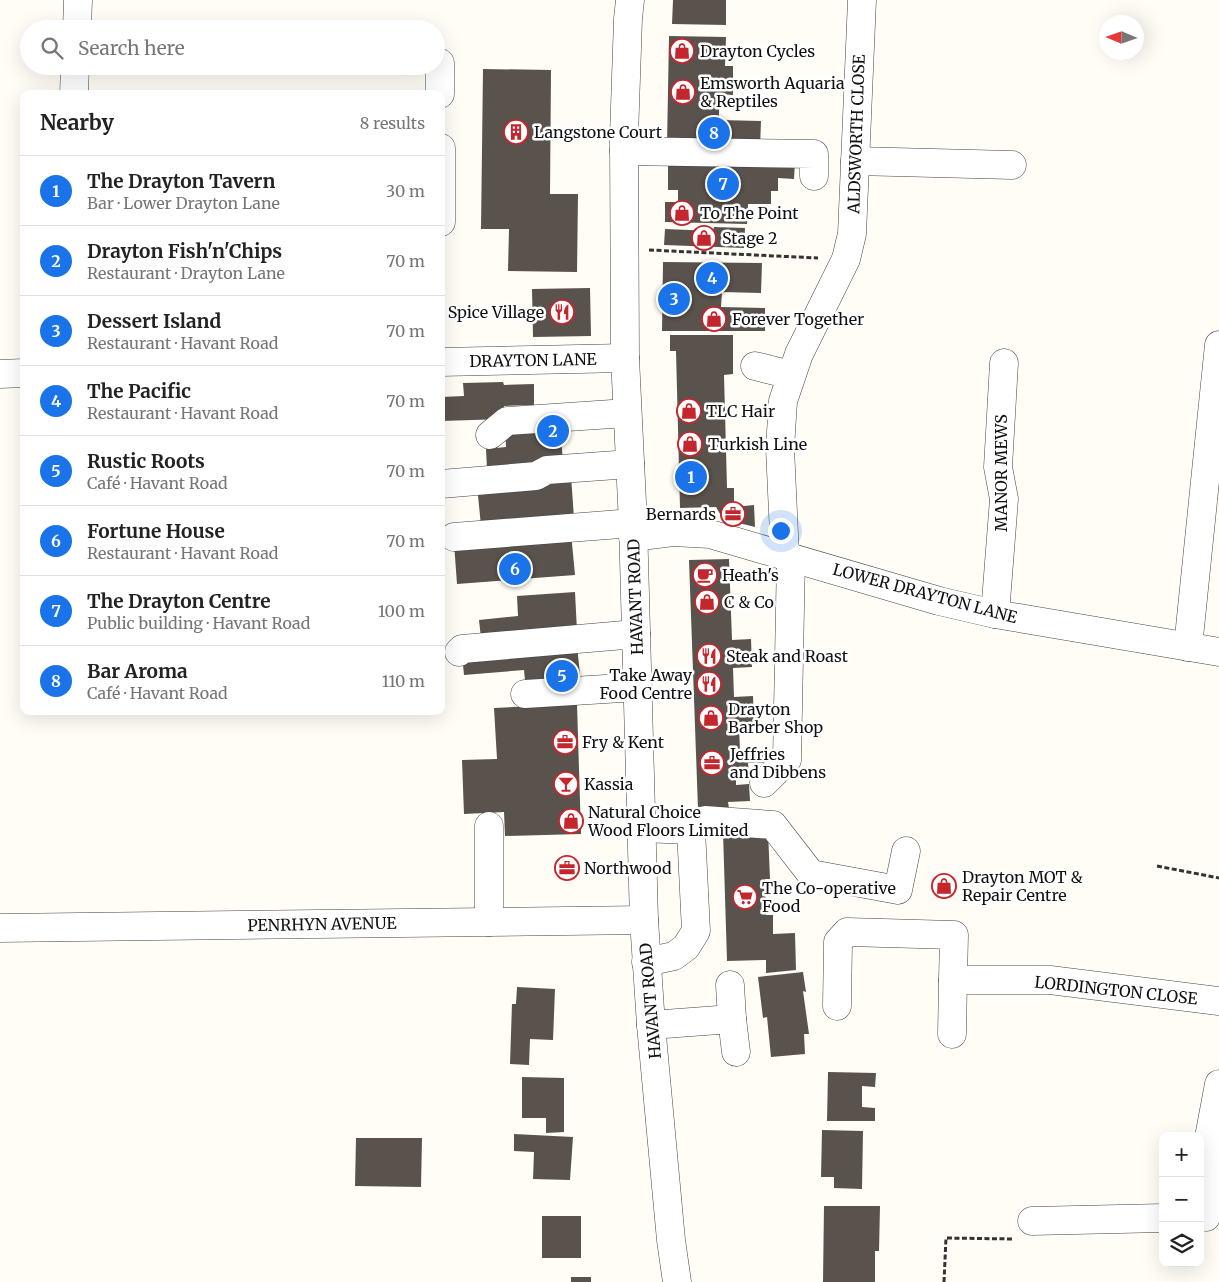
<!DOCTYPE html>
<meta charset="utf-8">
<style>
:root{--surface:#fff;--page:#f2f2f2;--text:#222;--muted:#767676;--line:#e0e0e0;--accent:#1a73e8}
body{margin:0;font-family:Merriweather,serif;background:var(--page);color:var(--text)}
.controls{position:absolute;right:15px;bottom:15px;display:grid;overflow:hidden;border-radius:10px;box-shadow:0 5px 20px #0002}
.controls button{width:45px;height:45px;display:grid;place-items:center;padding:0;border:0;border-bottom:1px solid var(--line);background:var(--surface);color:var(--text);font:25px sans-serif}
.compass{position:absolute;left:1099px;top:15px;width:45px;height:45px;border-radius:50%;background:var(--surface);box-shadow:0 5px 20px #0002;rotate:272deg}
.you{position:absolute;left:780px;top:530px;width:18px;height:18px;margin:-12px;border:4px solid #fff;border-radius:50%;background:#1a73e8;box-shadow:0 0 0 8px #1a73e833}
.badge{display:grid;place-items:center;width:32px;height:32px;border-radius:50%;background:var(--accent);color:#fff;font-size:16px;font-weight:700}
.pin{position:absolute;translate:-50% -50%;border:2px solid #fff;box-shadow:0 1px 5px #0006}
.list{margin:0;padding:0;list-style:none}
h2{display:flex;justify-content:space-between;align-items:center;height:65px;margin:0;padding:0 20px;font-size:21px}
h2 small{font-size:16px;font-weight:400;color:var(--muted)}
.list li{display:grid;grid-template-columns:32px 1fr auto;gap:15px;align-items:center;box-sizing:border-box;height:70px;padding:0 20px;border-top:1px solid var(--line)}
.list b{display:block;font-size:19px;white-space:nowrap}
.list p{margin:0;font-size:16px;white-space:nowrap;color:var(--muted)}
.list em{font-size:16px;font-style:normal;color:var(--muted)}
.icon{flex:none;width:28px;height:28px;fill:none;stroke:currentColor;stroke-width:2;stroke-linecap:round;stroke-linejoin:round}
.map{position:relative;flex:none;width:1219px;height:1282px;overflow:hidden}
.search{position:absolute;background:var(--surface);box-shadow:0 5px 20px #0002;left:20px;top:20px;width:425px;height:55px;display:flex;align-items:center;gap:12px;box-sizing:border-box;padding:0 18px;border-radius:28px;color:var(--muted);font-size:19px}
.panel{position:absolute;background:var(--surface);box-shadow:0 5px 20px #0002;left:20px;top:90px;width:425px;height:625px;border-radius:10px}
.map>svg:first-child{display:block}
.building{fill:#5a524d}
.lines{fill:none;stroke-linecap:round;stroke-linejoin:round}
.minor-casing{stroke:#444;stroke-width:29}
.path{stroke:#333;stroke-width:3;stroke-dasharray:5 2.5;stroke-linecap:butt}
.minor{stroke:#fff;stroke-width:28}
.labels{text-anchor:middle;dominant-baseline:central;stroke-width:5;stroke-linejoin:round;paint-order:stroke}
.poi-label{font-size:16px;fill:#111;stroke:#fff;text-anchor:start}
.street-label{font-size:16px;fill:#111;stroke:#fff}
</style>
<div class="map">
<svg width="1219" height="1282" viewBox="0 0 1219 1282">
<rect width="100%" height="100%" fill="#fffdf5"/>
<!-- building -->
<g class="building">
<polygon points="673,0 726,0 726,25 672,24"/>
<polygon points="669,36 726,37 725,66 733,66 733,95 719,94 719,120 761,121 760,148 667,145"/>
<polygon points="483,69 551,70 550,194 578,194 577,272 508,271 509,229 481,229"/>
<polygon points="668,159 795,162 794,179 778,178 778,191 771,191 771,204 748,204 747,224 665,222 665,202 678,202 678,190 668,190"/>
<polygon points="714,227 745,228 744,248 664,245 665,229 713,231"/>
<polygon points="663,262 762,263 761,293 722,292 721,307 765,308 765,331 662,331"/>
<polygon points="590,288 591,336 533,337 532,289"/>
<polygon points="670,335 733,335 733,374 724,375 727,488 734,488 734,507 754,505 755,527 723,519 716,507 680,508 676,351 670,351"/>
<polygon points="503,382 504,385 534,384 534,405 504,406 504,419 441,421 441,397 464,396 463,383"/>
<polygon points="560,422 563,463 487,469 486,449 506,447 505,426"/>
<polygon points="571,476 574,518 481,526 477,485"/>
<polygon points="571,533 575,575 457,584 454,543"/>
<polygon points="729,559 732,640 751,639 752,667 733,668 734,697 753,696 754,725 739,725 740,752 765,751 766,763 748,763 749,777 736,777 736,785 749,784 750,801 728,802 729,808 698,809 689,560"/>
<polygon points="575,592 577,631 481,638 479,620 518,616 517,596"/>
<polygon points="577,645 581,685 526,690 524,670 464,675 462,654"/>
<polygon points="577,704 581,834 505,836 504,812 464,814 462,760 497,759 494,708"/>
<polygon points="768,831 770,879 765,879 766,915 773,915 773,934 795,933 796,970 766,973 766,960 727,961 723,832"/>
<polygon points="803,972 806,992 803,991 809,1034 804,1034 805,1054 771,1057 767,1017 763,1018 758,977"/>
<polygon points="517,987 555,989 553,1040 530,1039 529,1065 510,1064 512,1004 516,1004"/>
<polygon points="828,1072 876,1073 875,1087 862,1086 862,1107 875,1108 875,1121 827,1121"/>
<polygon points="522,1077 564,1078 564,1132 546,1133 546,1118 522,1118"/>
<polygon points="822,1130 863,1131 862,1189 834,1188 834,1177 821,1177"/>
<polygon points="514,1134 573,1137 570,1180 533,1179 534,1152 514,1151"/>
<polygon points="356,1138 422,1138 421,1187 355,1186"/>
<polygon points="824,1206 880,1206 879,1251 875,1251 875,1282 823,1282"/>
<rect x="542" y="1216" width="39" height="42"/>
<rect x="571" y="1277" width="20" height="5"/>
</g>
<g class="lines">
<defs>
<g id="minor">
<polyline points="630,0 628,19 624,136 625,358 633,523 644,920 651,1025 671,1240 677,1282"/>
<polyline points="77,29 78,0"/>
<polyline points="440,63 440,94"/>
<polyline points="74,94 75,66"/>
<polyline points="441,148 441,222"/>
<polyline points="624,151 814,154 814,176"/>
<polyline points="855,161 1012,165"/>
<polyline points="441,362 625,358"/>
<polyline points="755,366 791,375"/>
<polyline points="0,374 24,373"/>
<polyline points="490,435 507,421 627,413"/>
<polyline points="441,484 536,476 547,470 630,464"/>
<polyline points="454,537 633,523"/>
<polyline points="633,537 673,532 710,534 939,601 995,614 1219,652"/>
<polyline points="785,556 780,448 783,401 799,354 846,259 852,234 862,0"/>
<polyline points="995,614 1004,499 998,467 1004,363"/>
<polyline points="1188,647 1219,345"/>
<polyline points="459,652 462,649 636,634"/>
<polyline points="525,694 638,687"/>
<polyline points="764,783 787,760 791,557"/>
<polyline points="489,826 489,922"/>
<polyline points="642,828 691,830 696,931 686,947 674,956 646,962"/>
<polyline points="691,830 705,820 773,825 811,874 898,890 906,851"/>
<polyline points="0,928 644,920"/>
<polyline points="730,985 732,1019"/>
<polyline points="837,1006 838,942 847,932 954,935 953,980"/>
<polyline points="651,1025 732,1019 736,1052"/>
<polyline points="952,1034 953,980 1050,980 1219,1001"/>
<polyline points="1206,1217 1207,1148 1219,1084"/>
<polyline points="1032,1221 1163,1218"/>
</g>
</defs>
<!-- minor casing -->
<use href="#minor" class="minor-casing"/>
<!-- path -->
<g class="path">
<polyline points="649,250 818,258"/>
<polyline points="1157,866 1219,878"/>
<polyline points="944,1282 946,1238 1013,1239"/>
</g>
<!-- minor -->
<use href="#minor" class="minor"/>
</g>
<!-- icons -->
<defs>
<symbol id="shop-ring" viewBox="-11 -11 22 22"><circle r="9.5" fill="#fff" stroke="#c4262e" stroke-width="1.5"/><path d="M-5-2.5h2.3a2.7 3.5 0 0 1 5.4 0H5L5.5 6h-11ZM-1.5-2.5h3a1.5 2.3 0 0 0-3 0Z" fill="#c4262e"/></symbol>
<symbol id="building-ring" viewBox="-11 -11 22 22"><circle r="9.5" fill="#fff" stroke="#c4262e" stroke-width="1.5"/><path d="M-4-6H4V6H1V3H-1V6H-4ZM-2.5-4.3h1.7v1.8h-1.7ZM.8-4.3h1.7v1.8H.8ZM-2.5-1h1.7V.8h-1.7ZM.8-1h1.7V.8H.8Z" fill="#c4262e"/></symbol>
<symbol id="restaurant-ring" viewBox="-11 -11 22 22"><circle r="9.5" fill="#fff" stroke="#c4262e" stroke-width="1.5"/><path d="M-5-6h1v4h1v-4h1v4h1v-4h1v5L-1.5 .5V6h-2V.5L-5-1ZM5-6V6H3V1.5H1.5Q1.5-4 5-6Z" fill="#c4262e"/></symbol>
<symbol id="office-ring" viewBox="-11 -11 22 22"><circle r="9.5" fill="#fff" stroke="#c4262e" stroke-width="1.5"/><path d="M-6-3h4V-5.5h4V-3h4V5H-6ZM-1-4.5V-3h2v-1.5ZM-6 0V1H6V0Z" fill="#c4262e"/></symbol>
<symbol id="cafe-ring" viewBox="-11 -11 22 22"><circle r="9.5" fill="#fff" stroke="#c4262e" stroke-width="1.5"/><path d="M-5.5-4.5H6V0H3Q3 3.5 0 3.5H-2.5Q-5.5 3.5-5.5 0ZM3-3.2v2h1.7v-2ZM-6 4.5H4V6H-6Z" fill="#c4262e"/></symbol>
<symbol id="bar-ring" viewBox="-11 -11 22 22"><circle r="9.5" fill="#fff" stroke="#c4262e" stroke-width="1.5"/><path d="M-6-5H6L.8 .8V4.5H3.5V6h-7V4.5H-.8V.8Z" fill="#c4262e"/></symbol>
<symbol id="supermarket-ring" viewBox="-11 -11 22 22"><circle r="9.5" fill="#fff" stroke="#c4262e" stroke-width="1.5"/><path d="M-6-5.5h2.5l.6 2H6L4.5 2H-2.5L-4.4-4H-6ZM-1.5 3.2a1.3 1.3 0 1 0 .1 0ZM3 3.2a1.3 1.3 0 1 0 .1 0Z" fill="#c4262e"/></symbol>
</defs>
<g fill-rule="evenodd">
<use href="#shop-ring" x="668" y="37" width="28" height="28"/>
<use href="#shop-ring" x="669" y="78" width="28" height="28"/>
<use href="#building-ring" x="502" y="118" width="28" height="28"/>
<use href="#shop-ring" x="668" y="199" width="28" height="28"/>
<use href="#shop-ring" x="690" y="224" width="28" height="28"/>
<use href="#restaurant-ring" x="548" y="298" width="28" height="28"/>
<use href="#shop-ring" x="700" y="305" width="28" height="28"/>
<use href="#shop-ring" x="675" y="397" width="28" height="28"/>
<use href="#shop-ring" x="676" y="430" width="28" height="28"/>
<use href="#office-ring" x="719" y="500" width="28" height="28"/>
<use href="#cafe-ring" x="691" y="561" width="28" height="28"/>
<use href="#shop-ring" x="693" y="588" width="28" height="28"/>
<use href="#restaurant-ring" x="695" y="642" width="28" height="28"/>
<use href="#restaurant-ring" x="695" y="670" width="28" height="28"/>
<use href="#shop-ring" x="697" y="704" width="28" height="28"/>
<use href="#office-ring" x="551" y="728" width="28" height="28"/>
<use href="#office-ring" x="698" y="749" width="28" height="28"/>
<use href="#bar-ring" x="552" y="770" width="28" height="28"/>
<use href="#shop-ring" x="557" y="807" width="28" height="28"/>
<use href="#office-ring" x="553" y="854" width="28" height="28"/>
<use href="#shop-ring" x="930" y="872" width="28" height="28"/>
<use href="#supermarket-ring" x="731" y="883" width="28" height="28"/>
</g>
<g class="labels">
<!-- poi labels -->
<g class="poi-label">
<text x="700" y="51">Drayton Cycles</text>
<text x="700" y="83">Emsworth Aquaria<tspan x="700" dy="18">&amp; Reptiles</tspan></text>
<text x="534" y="132">Langstone Court</text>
<text x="700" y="213">To The Point</text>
<text x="722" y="238">Stage 2</text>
<text x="544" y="312" text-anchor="end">Spice Village</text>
<text x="732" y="319">Forever Together</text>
<text x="706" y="411">TLC Hair</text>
<text x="708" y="444">Turkish Line</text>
<text x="716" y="514" text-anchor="end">Bernards</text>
<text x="722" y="575">Heath's</text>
<text x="724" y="602">C &amp; Co</text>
<text x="726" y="656">Steak and Roast</text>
<text x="692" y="675" text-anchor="end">Take Away<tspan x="692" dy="18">Food Centre</tspan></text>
<text x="728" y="709">Drayton<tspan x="728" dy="18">Barber Shop</tspan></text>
<text x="582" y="742">Fry &amp; Kent</text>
<text x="730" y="754">Jeffries<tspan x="730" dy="18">and Dibbens</tspan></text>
<text x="584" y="784">Kassia</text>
<text x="588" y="812">Natural Choice<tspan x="588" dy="18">Wood Floors Limited</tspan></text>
<text x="584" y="868">Northwood</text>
<text x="962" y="877">Drayton MOT &amp;<tspan x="962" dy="18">Repair Centre</tspan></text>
<text x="762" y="888">The Co-operative<tspan x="762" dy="18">Food</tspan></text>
</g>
<!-- street labels -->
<g class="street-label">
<text transform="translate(856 134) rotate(-88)">ALDSWORTH CLOSE</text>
<text transform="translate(533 360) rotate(-1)">DRAYTON LANE</text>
<text transform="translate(1001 473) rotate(-90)">MANOR MEWS</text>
<text transform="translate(925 593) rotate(15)">LOWER DRAYTON LANE</text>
<text transform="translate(635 597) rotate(-92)">HAVANT ROAD</text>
<text transform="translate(322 924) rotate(-1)">PENRHYN AVENUE</text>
<text transform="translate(1116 990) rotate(6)">LORDINGTON CLOSE</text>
<text transform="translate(650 1001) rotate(-95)">HAVANT ROAD</text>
</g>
</g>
</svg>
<div class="controls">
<button>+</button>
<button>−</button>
<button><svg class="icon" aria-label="layers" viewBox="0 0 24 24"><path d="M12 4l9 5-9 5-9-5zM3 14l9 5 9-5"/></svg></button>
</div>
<svg class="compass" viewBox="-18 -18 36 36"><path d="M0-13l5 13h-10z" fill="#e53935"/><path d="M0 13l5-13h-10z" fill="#767676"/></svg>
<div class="you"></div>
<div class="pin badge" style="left:691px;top:477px">1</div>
<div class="pin badge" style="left:553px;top:431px">2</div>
<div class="pin badge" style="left:674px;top:299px">3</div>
<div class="pin badge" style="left:712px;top:278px">4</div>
<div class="pin badge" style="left:562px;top:676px">5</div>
<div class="pin badge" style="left:515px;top:569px">6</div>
<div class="pin badge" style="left:723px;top:184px">7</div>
<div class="pin badge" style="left:714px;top:133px">8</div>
<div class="search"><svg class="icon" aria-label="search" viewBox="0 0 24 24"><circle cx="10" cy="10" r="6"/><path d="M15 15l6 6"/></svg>Search here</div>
<section class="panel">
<h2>Nearby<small>8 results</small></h2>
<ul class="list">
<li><span class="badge">1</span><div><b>The Drayton Tavern</b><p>Bar · Lower Drayton Lane</p></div><em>30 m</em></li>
<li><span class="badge">2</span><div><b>Drayton Fish'n'Chips</b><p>Restaurant · Drayton Lane</p></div><em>70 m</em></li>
<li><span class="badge">3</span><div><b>Dessert Island</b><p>Restaurant · Havant Road</p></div><em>70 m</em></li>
<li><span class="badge">4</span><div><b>The Pacific</b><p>Restaurant · Havant Road</p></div><em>70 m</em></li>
<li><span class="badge">5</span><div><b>Rustic Roots</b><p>Café · Havant Road</p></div><em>70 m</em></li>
<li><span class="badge">6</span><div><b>Fortune House</b><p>Restaurant · Havant Road</p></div><em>70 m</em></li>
<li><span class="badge">7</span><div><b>The Drayton Centre</b><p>Public building · Havant Road</p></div><em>100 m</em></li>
<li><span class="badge">8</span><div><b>Bar Aroma</b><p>Café · Havant Road</p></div><em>110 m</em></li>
</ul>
</section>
</div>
